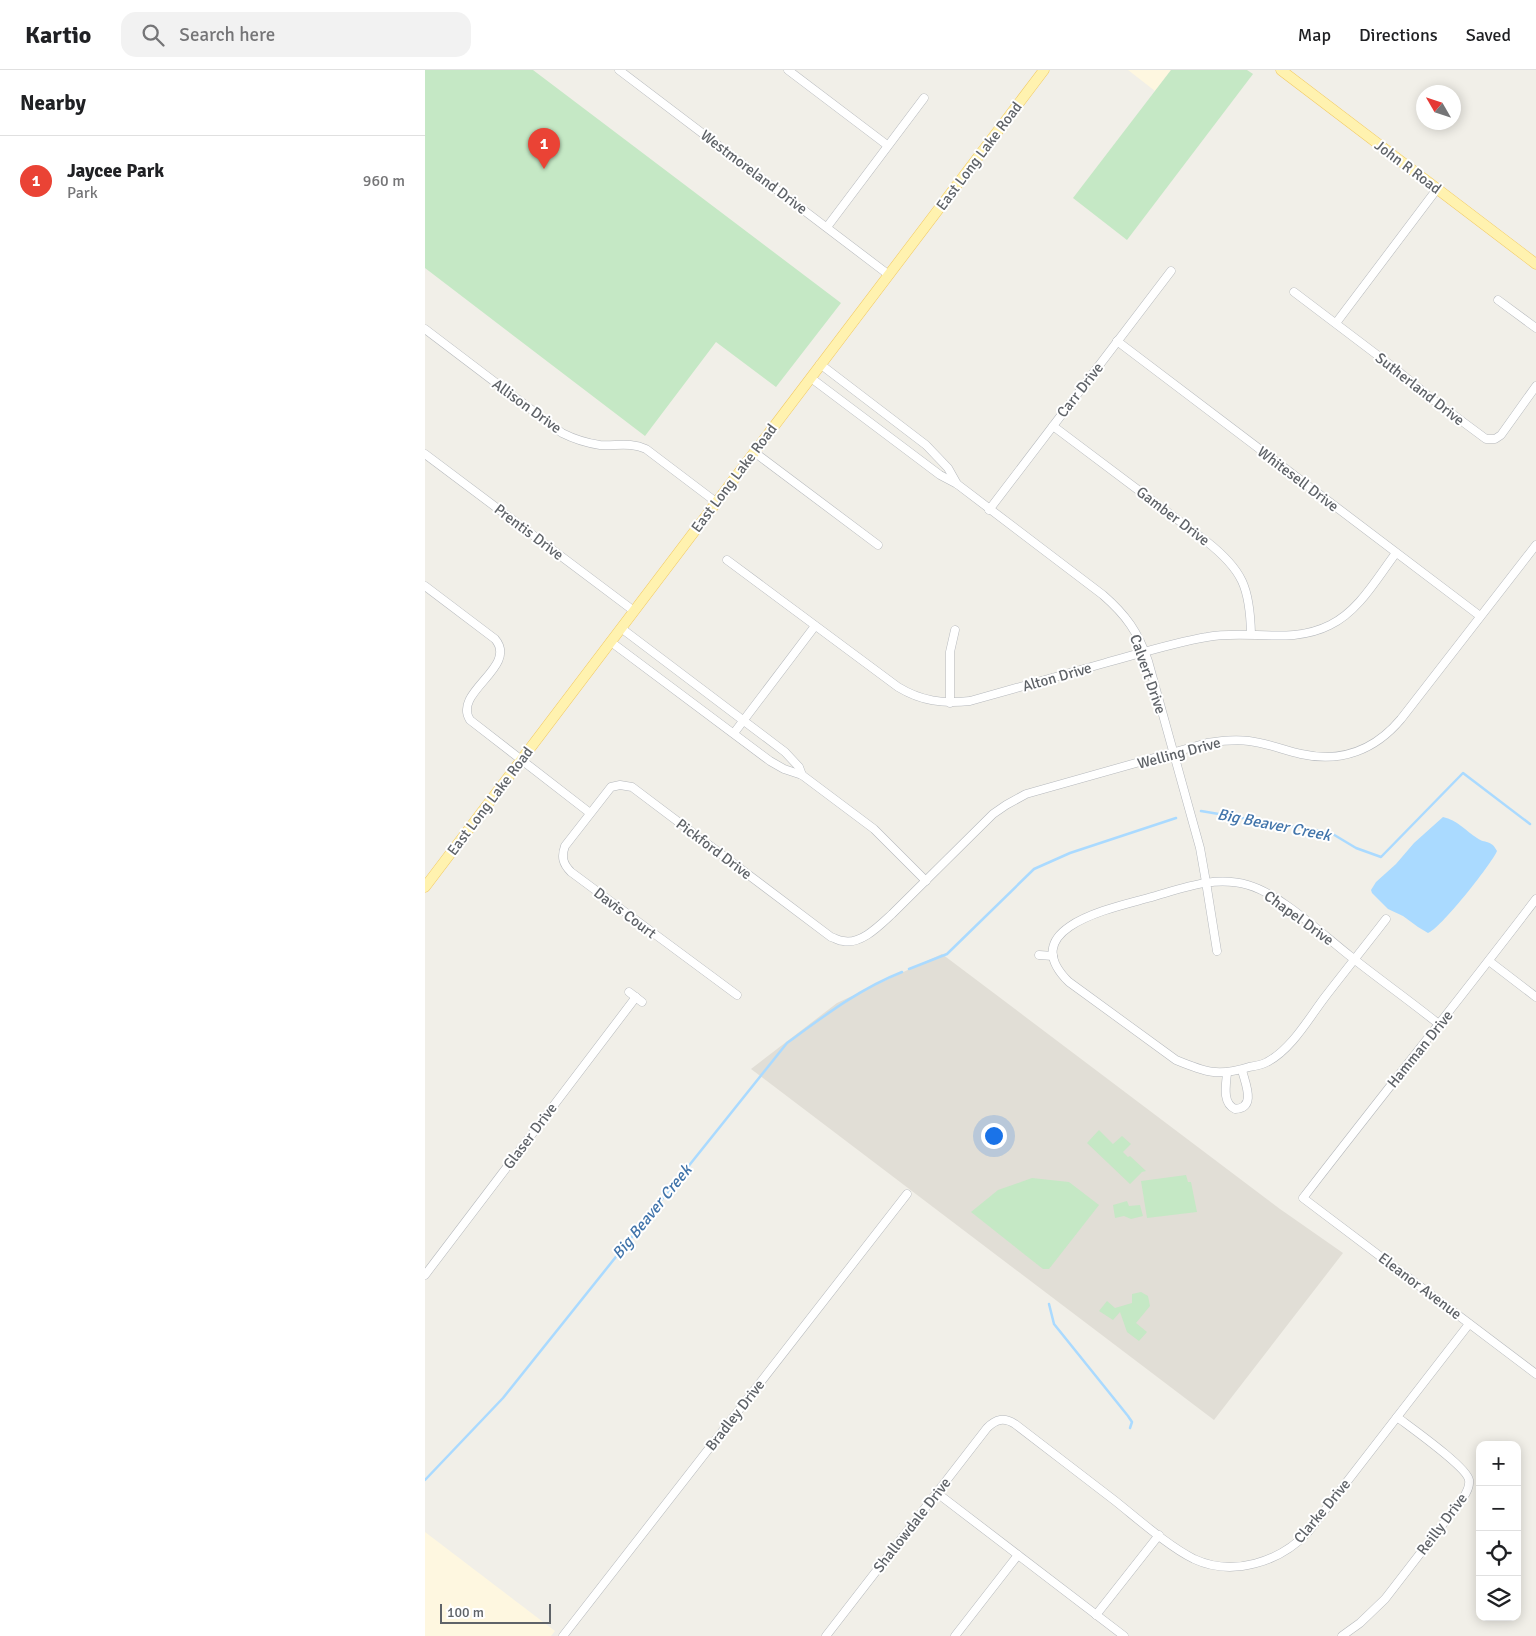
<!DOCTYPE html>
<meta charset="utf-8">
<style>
:root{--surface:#fff;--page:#f2f2f2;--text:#202124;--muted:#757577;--line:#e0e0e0;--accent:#ea4335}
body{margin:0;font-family:Signika,sans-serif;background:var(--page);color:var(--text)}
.controls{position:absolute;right:15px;bottom:15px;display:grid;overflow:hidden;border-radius:10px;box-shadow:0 2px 12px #0003}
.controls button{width:45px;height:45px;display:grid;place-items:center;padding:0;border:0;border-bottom:1px solid var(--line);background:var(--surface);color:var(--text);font:25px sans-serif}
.compass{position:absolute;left:991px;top:15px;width:45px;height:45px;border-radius:50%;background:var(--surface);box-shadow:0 2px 12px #0003;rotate:309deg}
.scale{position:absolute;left:15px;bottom:12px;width:111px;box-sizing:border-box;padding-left:5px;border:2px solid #5f6368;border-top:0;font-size:14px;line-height:18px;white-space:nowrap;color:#5f6368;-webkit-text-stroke:4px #fff;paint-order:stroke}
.you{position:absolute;left:568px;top:1065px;width:18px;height:18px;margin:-12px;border:4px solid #fff;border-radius:50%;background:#1a73e8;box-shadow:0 0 0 8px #1a73e833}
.badge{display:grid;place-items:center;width:32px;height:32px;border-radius:50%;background:var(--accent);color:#fff;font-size:16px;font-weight:700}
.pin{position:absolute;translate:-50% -41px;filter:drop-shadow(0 1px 2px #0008)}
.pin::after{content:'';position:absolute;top:26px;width:18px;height:15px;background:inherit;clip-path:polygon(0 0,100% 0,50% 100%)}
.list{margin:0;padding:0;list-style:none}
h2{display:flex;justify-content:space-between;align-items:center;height:65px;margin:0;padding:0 20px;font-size:21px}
h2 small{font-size:16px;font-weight:400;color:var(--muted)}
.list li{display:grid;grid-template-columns:32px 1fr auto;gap:15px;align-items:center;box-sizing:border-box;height:90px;padding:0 20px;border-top:1px solid var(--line)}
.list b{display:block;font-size:19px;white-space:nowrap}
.list p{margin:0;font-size:16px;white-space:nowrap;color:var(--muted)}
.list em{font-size:16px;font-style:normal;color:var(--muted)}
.icon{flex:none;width:28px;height:28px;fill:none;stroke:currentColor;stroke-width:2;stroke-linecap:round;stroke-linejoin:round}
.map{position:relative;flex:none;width:1111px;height:1566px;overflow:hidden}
header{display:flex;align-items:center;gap:30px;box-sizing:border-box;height:70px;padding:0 25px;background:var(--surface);border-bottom:1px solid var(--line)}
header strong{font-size:24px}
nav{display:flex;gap:28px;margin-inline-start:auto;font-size:18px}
.search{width:350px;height:45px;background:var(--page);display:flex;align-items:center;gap:12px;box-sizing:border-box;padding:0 18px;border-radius:15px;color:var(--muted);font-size:19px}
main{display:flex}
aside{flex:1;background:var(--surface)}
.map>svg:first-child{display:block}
.commercial{fill:#fef7e0}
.education{fill:#e1ded6}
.green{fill:#c5e8c5}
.water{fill:#aadaff}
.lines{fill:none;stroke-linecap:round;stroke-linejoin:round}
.stream{stroke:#aadaff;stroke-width:2.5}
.minor-casing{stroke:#b5b8bc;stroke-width:9}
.major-casing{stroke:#f2c960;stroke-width:11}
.minor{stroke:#fff;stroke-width:8}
.major{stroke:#fff2af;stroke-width:10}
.labels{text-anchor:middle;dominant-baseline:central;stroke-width:4;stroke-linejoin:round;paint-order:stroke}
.street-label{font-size:15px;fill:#5f6368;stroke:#fff}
.water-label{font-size:16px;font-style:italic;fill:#4174aa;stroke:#fff}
</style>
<header>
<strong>Kartio</strong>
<div class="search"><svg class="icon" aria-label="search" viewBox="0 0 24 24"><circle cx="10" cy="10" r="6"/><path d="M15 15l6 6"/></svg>Search here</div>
<nav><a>Map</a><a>Directions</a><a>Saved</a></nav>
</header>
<main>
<aside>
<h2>Nearby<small></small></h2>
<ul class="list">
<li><span class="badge">1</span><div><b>Jaycee Park</b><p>Park</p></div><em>960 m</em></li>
</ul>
</aside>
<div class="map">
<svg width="1111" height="1566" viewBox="0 0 1111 1566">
<rect width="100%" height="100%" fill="#f1efe8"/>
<!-- commercial -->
<g class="commercial">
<polygon points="703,0 746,0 730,21"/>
<polygon points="0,1462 130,1561 126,1566 0,1566"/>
</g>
<!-- education -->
<polygon class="education" points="517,884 855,1139 918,1183 789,1350 326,999 412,933"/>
<!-- green -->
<g class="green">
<polygon points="0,0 108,0 416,233 351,317 291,272 220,366 0,198"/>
<polygon points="746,0 822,0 828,4 702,170 648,128"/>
<polygon points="674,1060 688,1074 697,1066 706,1074 698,1082 703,1087 705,1086 721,1101 717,1102 705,1114 662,1073"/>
<polygon points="761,1105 763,1112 766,1112 772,1142 722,1148 716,1111"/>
<polygon points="607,1108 644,1112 674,1135 624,1199 618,1199 546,1142 573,1120"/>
<polygon points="702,1131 704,1136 715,1135 718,1146 706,1149 699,1146 690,1148 688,1135"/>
<polygon points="716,1222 723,1226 725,1236 711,1253 722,1262 714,1271 702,1262 695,1242 688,1250 674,1241 682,1231 690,1238 707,1233 707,1224"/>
</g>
<!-- water -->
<path class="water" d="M1018 747C1032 750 1041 761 1052 768 1060 774 1066 769 1072 781 1066 795 1014 860 1003 863L993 857 978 846 963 839 947 823 946 820 951 812 971 794 989 773Z"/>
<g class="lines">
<!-- stream -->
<g class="stream">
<polyline points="776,741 906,763 931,778 956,787 1038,703 1105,754"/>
<polyline points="484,899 522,884 609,799 645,783 751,748"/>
<polyline points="624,1234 629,1254 703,1346 707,1352 705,1358"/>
<path d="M0 1410 78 1328 362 973C399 946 434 919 477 902"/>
</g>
<defs>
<g id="minor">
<polyline points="194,0 464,205"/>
<polyline points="363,0 462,75"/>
<polyline points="402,157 499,28"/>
<polyline points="869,222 968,297 1007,329 1061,369 1070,369 1076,365 1111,316"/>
<polyline points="1073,230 1111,258"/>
<polyline points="911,253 1012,119"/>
<path d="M0 259 137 363C149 369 161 373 175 375 191 376 206 372 221 379L291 432"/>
<polyline points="692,271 1055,546"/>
<polyline points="395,294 501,375 523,398 532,414"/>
<path d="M386 308 515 405 532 414 678 525C701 545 713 562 723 591L775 778 781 812 792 881"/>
<path d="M628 356 781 471C818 500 825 518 826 564"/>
<polyline points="329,382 453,475"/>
<polyline points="0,384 209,541"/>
<polyline points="564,440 746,201"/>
<path d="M302 490 473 617C496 631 518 634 545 631 590 618 635 606 680 593 713 584 747 573 782 567 823 559 866 575 905 555 934 541 952 508 971 483"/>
<path d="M0 516 70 569C94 597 27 622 45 650L165 743"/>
<polyline points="196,558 360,682 374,697 377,705"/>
<polyline points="186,572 345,691 359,699 377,705 449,759 501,811"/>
<polyline points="525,633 525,582 530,560"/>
<polyline points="309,663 390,556"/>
<path d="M1111 829C1034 930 955 1028 878 1128L1111 1304"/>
<path d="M961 849C941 875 920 901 900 927 884 948 866 980 842 992 837 995 830 996 824 997 793 1007 780 1002 751 990L644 912C589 858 687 838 723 828 756 819 788 805 823 815 855 824 897 864 925 886 954 909 985 931 1015 955"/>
<polyline points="614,885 628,886"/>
<polyline points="1064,891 1111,927"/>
<polyline points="204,922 217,932"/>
<path d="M312 925 146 802C138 794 136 787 140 776L186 717 195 715 207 717 406 867C410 868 414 871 418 871 436 875 455 855 467 844L568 744 581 735 601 724 782 673C796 671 809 669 824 671 841 673 859 680 876 684 916 693 950 680 976 649L1111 475"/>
<path d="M802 1003C801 1015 797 1033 810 1039 832 1038 820 1013 817 1000"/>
<polyline points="0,1205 211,927"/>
<polyline points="512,1423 699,1566"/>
<polyline points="671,1545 734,1465"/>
<polyline points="138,1566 482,1124"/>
<path d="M401 1566 562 1358C571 1349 579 1347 590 1354 623 1379 656 1405 689 1430 713 1449 743 1476 769 1489 808 1507 855 1492 883 1462L1044 1254"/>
<polyline points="530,1566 593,1485"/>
<path d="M917 1566 935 1553 960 1529 1038 1428C1042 1422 1045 1416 1044 1410 1042 1397 985 1357 972 1347"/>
</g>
<g id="major">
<polyline points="856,0 1111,194"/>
<polyline points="0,817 619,0"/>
</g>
</defs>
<!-- minor casing -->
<use href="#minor" class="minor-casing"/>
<!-- major casing -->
<use href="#major" class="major-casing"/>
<!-- minor -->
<use href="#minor" class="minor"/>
<!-- major -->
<use href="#major" class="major"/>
</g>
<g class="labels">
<!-- street labels -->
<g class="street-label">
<text transform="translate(554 86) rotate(-53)">East Long Lake Road</text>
<text transform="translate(983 97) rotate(37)">John R Road</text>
<text transform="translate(329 102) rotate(37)">Westmoreland Drive</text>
<text transform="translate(995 319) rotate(38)">Sutherland Drive</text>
<text transform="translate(655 320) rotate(-52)">Carr Drive</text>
<text transform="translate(102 336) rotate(36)">Allison Drive</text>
<text transform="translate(309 408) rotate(-53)">East Long Lake Road</text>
<text transform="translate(873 409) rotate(37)">Whitesell Drive</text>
<text transform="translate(748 446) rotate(37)">Gamber Drive</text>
<text transform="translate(104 462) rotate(37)">Prentis Drive</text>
<text transform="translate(723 604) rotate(71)">Calvert Drive</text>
<text transform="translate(632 607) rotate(-16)">Alton Drive</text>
<text transform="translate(754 683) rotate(-15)">Welling Drive</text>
<text transform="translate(65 731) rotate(-53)">East Long Lake Road</text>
<text transform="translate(289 779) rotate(37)">Pickford Drive</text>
<text transform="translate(200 843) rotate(37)">Davis Court</text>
<text transform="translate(874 848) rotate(36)">Chapel Drive</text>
<text transform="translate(995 979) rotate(-51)">Hamman Drive</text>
<text transform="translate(105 1066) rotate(-53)">Glaser Drive</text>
<text transform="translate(995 1216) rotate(37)">Eleanor Avenue</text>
<text transform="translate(310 1345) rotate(-52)">Bradley Drive</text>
<text transform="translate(897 1441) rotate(-50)">Clarke Drive</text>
<text transform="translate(1017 1454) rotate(-53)">Reilly Drive</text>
<text transform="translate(487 1455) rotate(-52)">Shallowdale Drive</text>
</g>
<!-- water labels -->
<g class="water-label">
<text transform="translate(849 755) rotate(11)">Big Beaver Creek</text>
<text transform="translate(227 1142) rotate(-51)">Big Beaver Creek</text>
</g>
</g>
</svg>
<div class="controls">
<button>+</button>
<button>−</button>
<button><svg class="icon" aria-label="locate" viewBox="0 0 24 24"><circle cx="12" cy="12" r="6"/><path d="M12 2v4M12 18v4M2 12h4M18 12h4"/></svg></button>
<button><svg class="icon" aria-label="layers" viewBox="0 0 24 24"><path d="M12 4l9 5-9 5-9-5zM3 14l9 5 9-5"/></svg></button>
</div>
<svg class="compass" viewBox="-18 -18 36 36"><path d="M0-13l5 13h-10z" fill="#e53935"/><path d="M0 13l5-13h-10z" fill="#757577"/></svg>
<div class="scale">100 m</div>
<div class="you"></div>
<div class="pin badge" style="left:119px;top:99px">1</div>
</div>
</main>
